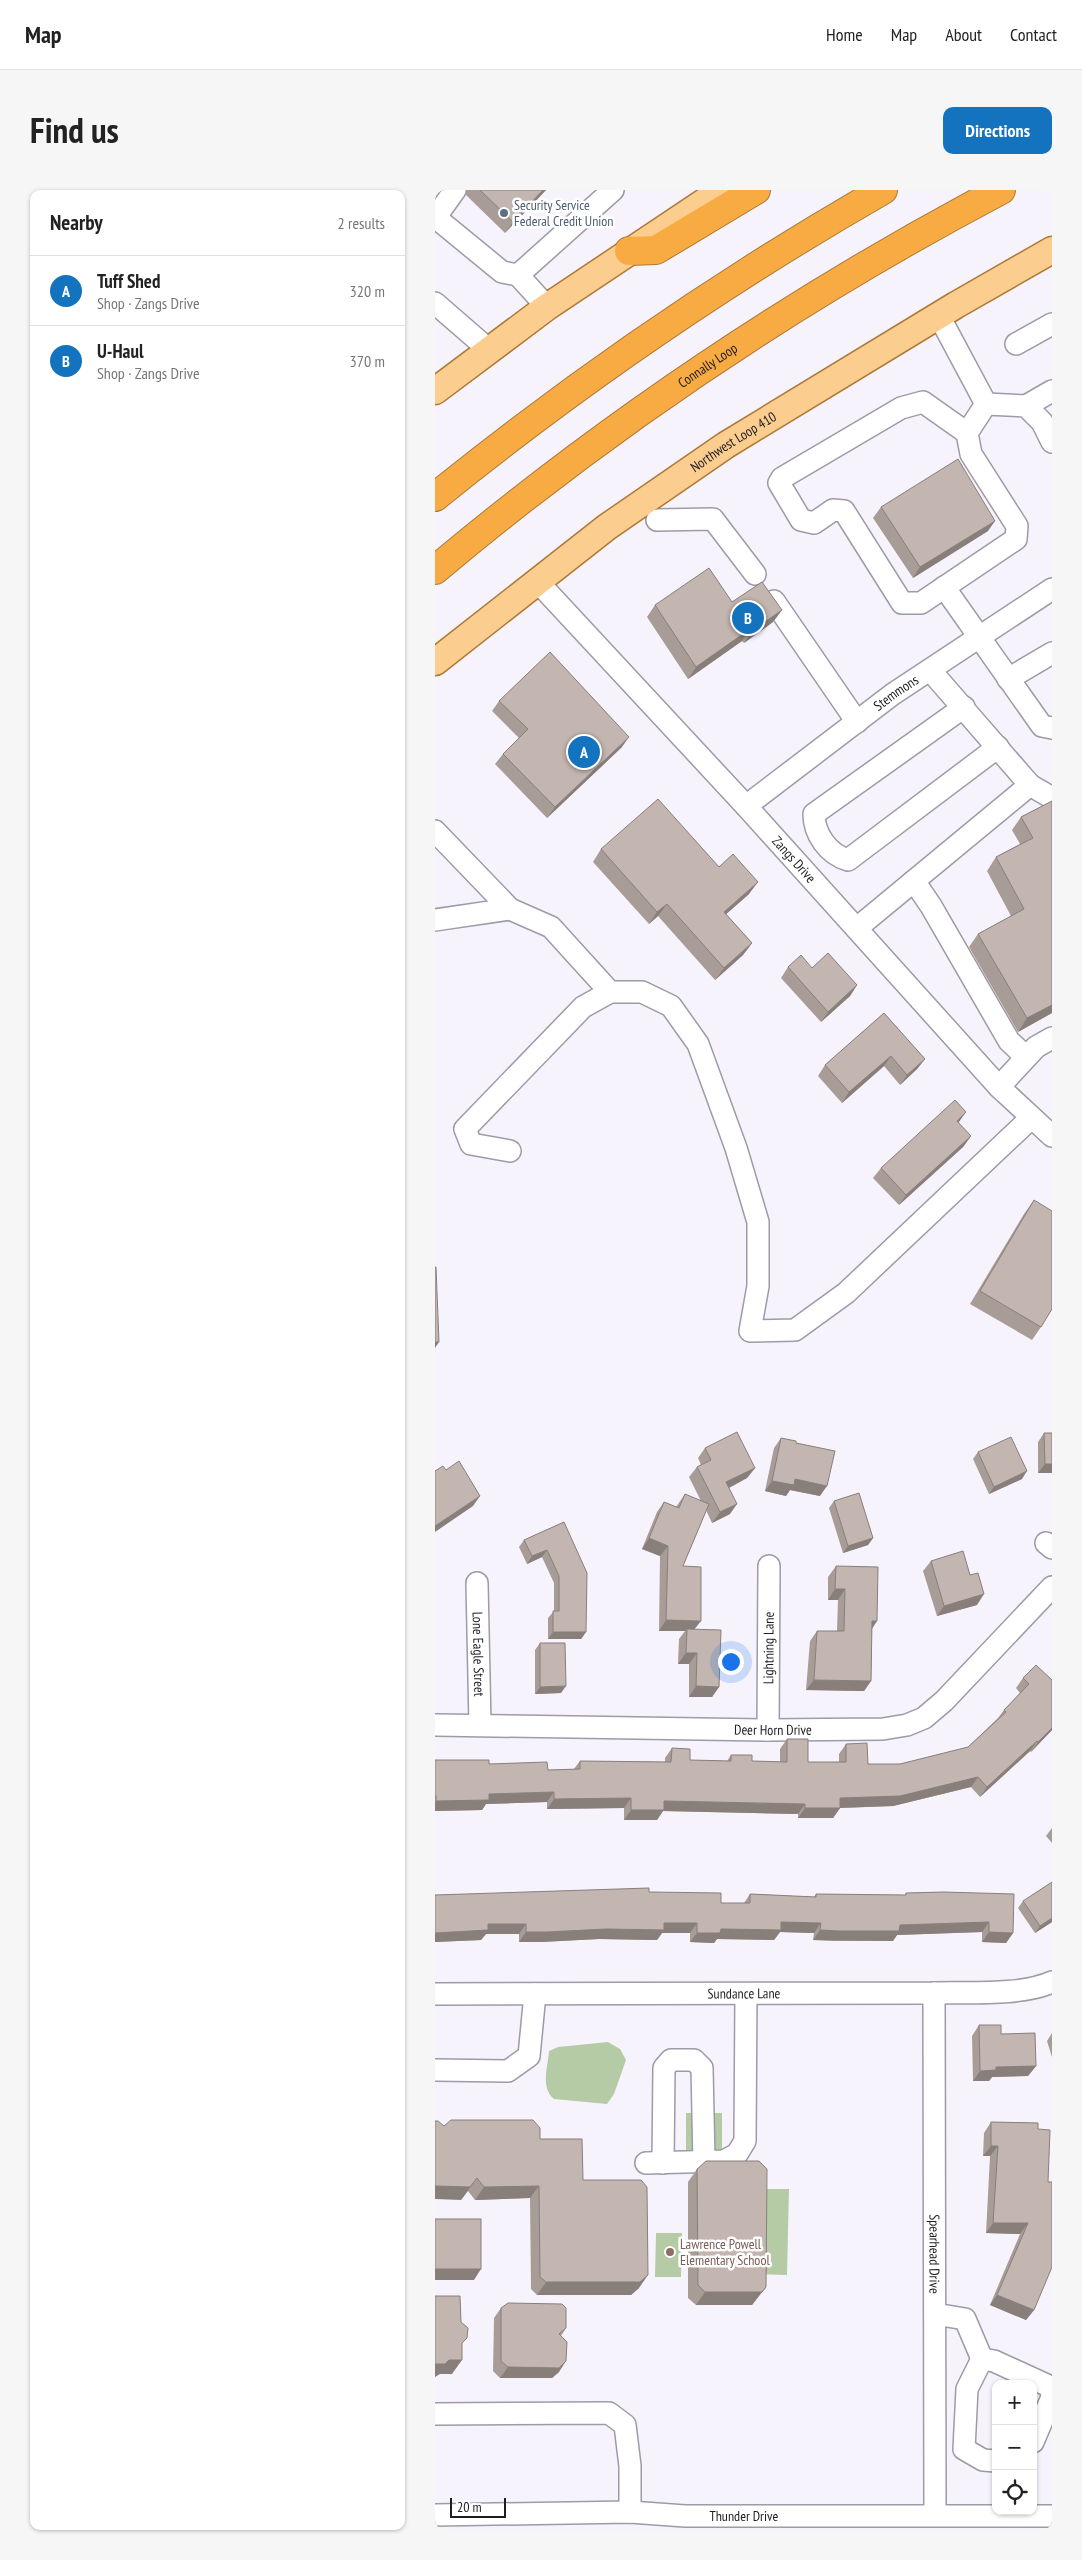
<!DOCTYPE html>
<meta charset="utf-8">
<style>
:root{--surface:#fff;--page:#f6f6f6;--text:#222;--muted:#767676;--line:#e0e0e0;--accent:#1373bf}
body{margin:0;font-family:"PT Sans Narrow",sans-serif;background:var(--page);color:var(--text)}
.controls{position:absolute;right:15px;bottom:15px;display:grid;overflow:hidden;border-radius:10px;box-shadow:0 1px 4px #0004}
.controls button{width:45px;height:45px;display:grid;place-items:center;padding:0;border:0;border-bottom:1px solid var(--line);background:var(--surface);color:var(--text);font:25px sans-serif}
.scale{position:absolute;left:15px;bottom:12px;width:56px;box-sizing:border-box;padding-left:5px;border:2px solid #1e1d21;border-top:0;font-size:14px;line-height:18px;white-space:nowrap;color:#1e1d21;-webkit-text-stroke:4px #fff;paint-order:stroke}
.you{position:absolute;left:295px;top:1471px;width:18px;height:18px;margin:-12px;border:4px solid #fff;border-radius:50%;background:#1a73e8;box-shadow:0 0 0 8px #1a73e833}
.badge{display:grid;place-items:center;width:32px;height:32px;border-radius:50%;background:var(--accent);color:#fff;font-size:16px;font-weight:700}
.pin{position:absolute;translate:-50% -50%;border:2px solid #fff;box-shadow:0 1px 5px #0006}
.list{margin:0;padding:0;list-style:none}
h2{display:flex;justify-content:space-between;align-items:center;height:65px;margin:0;padding:0 20px;font-size:21px}
h2 small{font-size:16px;font-weight:400;color:var(--muted)}
.list li{display:grid;grid-template-columns:32px 1fr auto;gap:15px;align-items:center;box-sizing:border-box;height:70px;padding:0 20px;border-top:1px solid var(--line)}
.list b{display:block;font-size:19px;white-space:nowrap}
.list p{margin:0;font-size:16px;white-space:nowrap;color:var(--muted)}
.list em{font-size:16px;font-style:normal;color:var(--muted)}
.icon{flex:none;width:28px;height:28px;fill:none;stroke:currentColor;stroke-width:2;stroke-linecap:round;stroke-linejoin:round}
.map{position:relative;flex:none;width:617px;height:2340px;overflow:hidden;border-radius:10px}
header{display:flex;align-items:center;gap:30px;box-sizing:border-box;height:70px;padding:0 25px;background:var(--surface);border-bottom:1px solid var(--line)}
header strong{font-size:24px}
nav{display:flex;gap:28px;margin-inline-start:auto;font-size:18px}
.intro{display:flex;align-items:center;justify-content:space-between;box-sizing:border-box;height:120px;padding:0 30px}
h1{margin:0;font-size:35px}
.button{padding:12px 22px;border-radius:10px;background:var(--accent);color:#fff;font-size:18px;font-weight:700}
main{display:flex;gap:30px;padding:0 30px}
aside{flex:1;background:var(--surface);border-radius:10px;box-shadow:0 1px 4px #0004}
.map>svg:first-child{display:block}
.green{fill:#b5cba5}
.lines{fill:none;stroke-linecap:round;stroke-linejoin:round}
.minor-casing{stroke:#9e9aa6;stroke-width:24}
.major-casing{stroke:#ac7936;stroke-width:29}
.highway-casing{stroke:#ac7936;stroke-width:30}
.minor{stroke:#fff;stroke-width:21}
.major{stroke:#fbcd8e;stroke-width:26}
.highway{stroke:#f8ab42;stroke-width:28}
.wall{fill:#a89c97}
.shaded-wall{fill:#887f7b}
.building{fill:#c3b5b0;stroke:#887f7b}
.service-dot{fill:#5c6f8a;stroke:#fff;stroke-width:2}
.education-dot{fill:#8d6e63;stroke:#fff;stroke-width:2}
.labels{text-anchor:middle;dominant-baseline:central;stroke-width:5;stroke-linejoin:round;paint-order:stroke}
.service-label{font-size:14px;fill:#4e5e75;stroke:#fff;text-anchor:start}
.street-label{font-size:14px;fill:#1e1d21;stroke:#fff}
.education-label{font-size:14px;fill:#785e54;stroke:#fff;text-anchor:start}
</style>
<header>
<strong>Map</strong>
<nav><a>Home</a><a>Map</a><a>About</a><a>Contact</a></nav>
</header>
<div class="intro"><h1>Find us</h1><a class="button">Directions</a></div>
<main>
<aside>
<h2>Nearby<small>2 results</small></h2>
<ul class="list">
<li><span class="badge">A</span><div><b>Tuff Shed</b><p>Shop · Zangs Drive</p></div><em>320 m</em></li>
<li><span class="badge">B</span><div><b>U-Haul</b><p>Shop · Zangs Drive</p></div><em>370 m</em></li>
</ul>
</aside>
<div class="map">
<svg width="617" height="2340" viewBox="0 0 617 2340">
<rect width="100%" height="100%" fill="#f7f3fd"/>
<!-- green -->
<g class="green">
<path d="M173 1852 185 1859 191 1870 179 1904 172 1914 119 1909C105 1897 113 1877 114 1861L123 1857Z"/>
<polygon points="251,1923 287,1923 287,1978 251,1977"/>
<polygon points="325,1999 354,1999 352,2085 323,2084"/>
<polygon points="221,2043 247,2043 246,2087 220,2087"/>
</g>
<g class="lines">
<defs>
<g id="minor">
<polyline points="0,27 67,82 83,85 178,0"/>
<polyline points="0,28 20,0"/>
<polyline points="83,85 112,117"/>
<polyline points="0,113 53,159"/>
<polyline points="504,126 551,214 532,243 536,264 582,336 581,349 486,413 467,413 409,321 398,320 379,333 366,330 344,293 347,288 466,218 488,212 532,243"/>
<polyline points="581,154 617,134"/>
<polyline points="551,214 591,216 607,232 617,252"/>
<polyline points="591,216 617,201"/>
<polyline points="222,330 278,329 320,384"/>
<path id="s1" d="M102 391 311 616 564 897 617 946"/>
<polyline points="509,397 607,536 617,538"/>
<polyline points="339,411 422,532"/>
<polyline points="573,489 617,463"/>
<path d="M529 517 379 624C379 644 393 664 413 670L563 557"/>
<polyline points="595,595 617,608"/>
<path id="s2" d="M311 616 458 504 617 399"/>
<polyline points="0,641 75,719 116,737 175,802"/>
<polyline points="479,691 496,716 574,851 591,867"/>
<polyline points="0,730 75,719"/>
<polyline points="422,738 595,595 495,480"/>
<polyline points="564,897 601,857 617,848"/>
<polyline points="75,961 36,954 30,939 148,817 175,802 207,802 236,816 263,854 301,958 323,1032 323,1096 315,1141 360,1140 411,1103 596,928"/>
<polyline points="611,1353 617,1358"/>
<path id="s3" d="M42 1393 45 1535"/>
<path id="s4" d="M0 1535 333 1540 448 1539 472 1535 489 1528 509 1511 617 1397"/>
<path id="s5" d="M333 1540 334 1376"/>
<path id="s6" d="M499 1803 500 2325"/>
<path id="s7" d="M0 1804 499 1803C534 1802 586 1806 617 1792"/>
<polyline points="0,1880 73,1881 94,1866 100,1804"/>
<polyline points="211,1973 289,1971 302,1964 310,1951 311,1804"/>
<polyline points="228,1973 229,1878 236,1870 259,1870 267,1878 269,1972"/>
<polyline points="500,2124 530,2129 547,2169"/>
<polyline points="0,2224 174,2223 190,2235 195,2276 195,2322"/>
<polyline points="598,2252 617,2207"/>
<polyline points="561,2271 548,2270 529,2259 532,2199 547,2169 559,2171 616,2197 617,2206"/>
<path id="s8" d="M0 2325 195 2322 250 2326H617"/>
</g>
<g id="major">
<polyline points="0,201 112,117 287,0"/>
<path id="s9" d="M0 472 172 337 291 255 521 115 617 60"/>
</g>
<g id="highway">
<polyline points="194,61 221,60 321,0"/>
<path d="M0 307C141 193 291 90 448 0"/>
<path id="s10" d="M0 380C174 234 365 106 566 0"/>
</g>
</defs>
<!-- minor casing -->
<use href="#minor" class="minor-casing"/>
<!-- major casing -->
<use href="#major" class="major-casing"/>
<!-- highway casing -->
<use href="#highway" class="highway-casing"/>
<!-- minor -->
<use href="#minor" class="minor"/>
<!-- major -->
<use href="#major" class="major"/>
<!-- highway -->
<use href="#highway" class="highway"/>
</g>
<!-- wall -->
<g class="wall">
<polygon points="31,0 111,0 70,43 31,5"/>
<polygon points="446,317 553,341 478,388 438,328"/>
<polygon points="297,412 347,420 338,432 309,453 307,451 253,489 212,427 220,415"/>
<polygon points="64,511 187,557 112,628 60,574 68,564 84,548 57,521"/>
<polygon points="617,611 617,823 583,842 534,757 543,744 576,726 552,681 561,667 585,654 577,640 586,627"/>
<polygon points="166,659 284,677 314,704 291,724 317,753 308,765 280,790 223,726 214,734 158,672"/>
<polygon points="353,777 377,778 422,795 415,806 386,832 346,788"/>
<polygon points="449,823 490,869 482,879 465,895 449,876 407,913 383,886 390,875"/>
<polygon points="523,933 536,946 528,957 464,1015 438,988 446,978"/>
<polygon points="599,1010 606,1137 597,1150 535,1114 589,1024"/>
<polygon points="609,1243 617,1243 617,1283 603,1283 603,1252"/>
<polygon points="346,1248 361,1253 385,1306 355,1300 351,1306 330,1301 339,1258"/>
<polygon points="270,1258 320,1278 312,1288 294,1298 295,1324 277,1333 271,1320 248,1376 260,1439 284,1497 277,1507 254,1507 254,1474 243,1474 244,1449 250,1441 224,1441 225,1366 207,1359 222,1322 229,1312 241,1317 250,1304 266,1311 254,1287 262,1277 266,1275 263,1268"/>
<polygon points="543,1262 587,1289 554,1304 538,1269"/>
<polygon points="399,1311 438,1348 433,1355 408,1363 394,1318"/>
<polygon points="129,1332 151,1442 146,1449 113,1449 113,1428 119,1421 119,1393 107,1367 92,1374 84,1357 89,1350"/>
<polygon points="496,1371 535,1385 542,1415 502,1426 488,1381"/>
<polygon points="401,1376 437,1439 436,1491 429,1501 371,1500 375,1451 382,1441 402,1441 403,1410 393,1410 393,1387"/>
<polygon points="105,1453 126,1503 100,1504 100,1460"/>
<polygon points="601,1475 617,1540 596,1562 595,1561 545,1607 536,1597 458,1616 405,1618 398,1628 363,1628 363,1624 228,1621 222,1630 189,1630 189,1618 112,1619 112,1612 51,1614 47,1620 0,1621 0,1570 54,1574 113,1580 139,1579 145,1571 230,1572 230,1568 237,1558 255,1570 292,1571 296,1565 317,1571 345,1572 345,1559 352,1549 373,1572 404,1572 404,1564 411,1554 433,1574 465,1574 533,1557 563,1528 569,1520 585,1503 581,1498 588,1488"/>
<polygon points="617,1638 617,1653 611,1646"/>
<polygon points="214,1702 286,1713 309,1713 315,1704 379,1707 381,1704 470,1705 471,1703 508,1702 578,1743 571,1753 547,1752 547,1742 462,1745 458,1751 398,1751 378,1750 379,1743 345,1742 339,1750 282,1749 279,1753 255,1752 255,1743 227,1743 222,1750 164,1749 106,1752 84,1752 84,1744 51,1744 46,1750 0,1752 0,1705"/>
<polygon points="588,1711 617,1732 600,1743 583,1718"/>
<polygon points="544,1835 566,1844 601,1876 593,1886 557,1887 554,1891 538,1891 537,1846"/>
<polygon points="617,1843 617,1867 612,1851"/>
<polygon points="556,1932 603,1933 599,2120 591,2130 555,2115 585,2044 551,2043 555,1966 548,1966 549,1943"/>
<polygon points="9,1936 105,1949 148,1990 204,2098 196,2105 102,2105 96,2099 95,2008 40,2010 33,2001 26,2010"/>
<polygon points="262,1979 331,2097 317,2115 261,2115 253,2108 253,1992"/>
<polygon points="66,2118 131,2138 126,2146 124,2182 117,2188 65,2188 58,2181 59,2128"/>
</g>
<!-- shaded-wall -->
<g class="shaded-wall">
<polygon points="108,0 111,0 70,43 78,32"/>
<polygon points="560,331 553,341 478,388 485,377"/>
<polygon points="347,420 338,432 309,453 317,441"/>
<polygon points="315,439 307,451 253,489 261,477"/>
<polygon points="194,547 187,557 112,628 120,617"/>
<polygon points="323,692 314,704 280,734 289,722"/>
<polygon points="232,714 223,726 214,734 222,722"/>
<polygon points="317,753 308,765 280,790 289,778"/>
<polygon points="422,795 415,806 386,832 393,822"/>
<polygon points="617,815 617,823 583,842 592,828"/>
<polygon points="456,866 449,876 407,913 414,902"/>
<polygon points="490,869 482,879 465,895 472,885"/>
<polygon points="531,922 524,932 514,942 522,931"/>
<polygon points="536,946 528,957 464,1015 471,1005"/>
<polygon points="0,1152 4,1152 0,1158"/>
<polygon points="610,1274 617,1274 617,1283 603,1283"/>
<polygon points="320,1278 312,1288 284,1303 291,1292"/>
<polygon points="592,1281 587,1289 554,1304 559,1297"/>
<polygon points="360,1289 392,1296 385,1306 355,1300 351,1306 330,1301 337,1291"/>
<polygon points="45,1306 38,1316 0,1342 0,1336"/>
<polygon points="302,1314 295,1324 277,1333 285,1322"/>
<polygon points="214,1348 233,1356 225,1366 207,1359"/>
<polygon points="438,1348 433,1355 408,1363 413,1356"/>
<polygon points="112,1360 107,1367 92,1374 97,1366"/>
<polygon points="400,1399 410,1399 403,1410 393,1410"/>
<polygon points="549,1404 542,1415 502,1426 509,1416"/>
<polygon points="231,1430 266,1431 258,1441 252,1439 250,1441 224,1441"/>
<polygon points="437,1431 442,1431 435,1442"/>
<polygon points="118,1442 151,1442 146,1449 113,1449"/>
<polygon points="251,1463 262,1463 254,1474 243,1474"/>
<polygon points="379,1490 436,1491 429,1501 371,1500"/>
<polygon points="131,1496 126,1503 100,1504 105,1497"/>
<polygon points="261,1496 284,1497 277,1507 254,1507"/>
<polygon points="617,1538 617,1540 596,1562 603,1552"/>
<polygon points="602,1551 595,1561 545,1607 552,1597"/>
<polygon points="543,1587 536,1597 458,1616 403,1618 405,1618 398,1628 363,1628 370,1618 405,1608"/>
<polygon points="119,1602 112,1612 51,1614 47,1620 0,1621 0,1613 1,1611 54,1604"/>
<polygon points="196,1608 189,1618 112,1619 119,1609"/>
<polygon points="229,1611 370,1614 363,1624 228,1621 222,1630 189,1630 196,1620"/>
<polygon points="617,1728 617,1732 600,1743 605,1736"/>
<polygon points="346,1732 386,1733 379,1743 345,1742 339,1750 282,1749 279,1753 255,1752 262,1743 286,1739"/>
<polygon points="554,1732 547,1742 462,1745 458,1751 378,1750 385,1740 465,1735"/>
<polygon points="229,1733 262,1733 255,1743 227,1743 222,1750 164,1749 106,1752 84,1752 91,1742"/>
<polygon points="53,1734 91,1734 84,1744 51,1744 46,1750 0,1752 0,1743"/>
<polygon points="554,1742 578,1743 571,1753 547,1752"/>
<polygon points="601,1876 593,1886 557,1887 554,1891 538,1891 545,1881 561,1877"/>
<polygon points="556,1956 563,1956 555,1966 548,1966"/>
<polygon points="42,1988 26,2010 0,2009 0,1996"/>
<polygon points="104,1996 95,2008 40,2010 49,1997"/>
<polygon points="558,2033 593,2033 585,2044 551,2043"/>
<polygon points="0,2079 46,2079 39,2090 0,2090"/>
<polygon points="213,2085 204,2098 196,2105 102,2105 111,2092"/>
<polygon points="331,2097 317,2115 261,2115 270,2102"/>
<polygon points="562,2105 599,2120 591,2130 555,2115"/>
<polygon points="14,2170 27,2170 17,2184 5,2184 0,2187 0,2174"/>
<polygon points="131,2171 124,2182 117,2188 65,2188 73,2177"/>
</g>
<!-- building -->
<g class="building">
<polygon points="45,0 108,0 78,32"/>
<polygon points="523,269 560,331 485,377 446,317"/>
<polygon points="274,378 297,412 327,392 347,420 317,441 315,439 261,477 220,415"/>
<polygon points="115,462 194,547 120,617 68,564 93,539 64,511"/>
<polygon points="223,609 284,677 298,664 323,692 289,722 317,753 289,778 232,714 222,722 166,659"/>
<polygon points="617,611 617,815 592,828 543,744 589,719 561,667 598,648 586,627"/>
<polygon points="393,763 422,795 393,822 353,777 366,765 377,778"/>
<polygon points="449,823 490,869 472,885 456,866 414,902 390,875"/>
<polygon points="520,910 531,922 522,931 536,946 471,1005 446,978"/>
<polygon points="599,1010 617,1021 617,1119 606,1137 545,1101"/>
<polygon points="0,1077 1,1077 4,1152 0,1152"/>
<polygon points="302,1242 320,1278 291,1292 302,1314 285,1322 262,1277 276,1270 270,1258"/>
<polygon points="609,1243 617,1243 617,1274 610,1274"/>
<polygon points="576,1247 592,1281 559,1297 543,1262"/>
<polygon points="346,1248 361,1251 361,1253 400,1261 392,1296 360,1289 359,1295 337,1291"/>
<polygon points="24,1271 45,1306 0,1336 0,1281 8,1276 11,1280"/>
<polygon points="424,1303 438,1348 413,1356 399,1311"/>
<polygon points="250,1304 274,1314 248,1376 266,1377 266,1431 231,1430 233,1356 214,1348 229,1312 244,1318"/>
<polygon points="129,1332 152,1383 151,1442 118,1442 118,1421 124,1421 124,1386 112,1360 97,1366 89,1350"/>
<polygon points="528,1361 535,1385 543,1383 549,1404 509,1416 496,1371"/>
<polygon points="401,1376 443,1377 442,1431 437,1431 436,1491 379,1490 382,1441 409,1441 410,1399 400,1399"/>
<polygon points="252,1439 286,1440 284,1497 261,1496 262,1463 251,1463"/>
<polygon points="105,1453 130,1453 131,1496 105,1497"/>
<polygon points="601,1475 617,1490 617,1538 603,1552 602,1551 552,1597 543,1587 465,1606 405,1608 405,1618 370,1618 370,1614 229,1611 229,1620 196,1620 196,1608 119,1609 119,1602 54,1604 54,1610 1,1611 1,1606 0,1606 0,1570 54,1570 54,1574 112,1572 113,1580 145,1579 145,1571 236,1572 237,1558 255,1559 255,1570 296,1571 296,1565 317,1565 317,1571 352,1572 352,1549 373,1549 373,1572 411,1572 411,1554 432,1553 433,1574 465,1574 533,1557 571,1522 569,1520 594,1494 588,1488"/>
<polygon points="617,1692 617,1728 605,1736 588,1711"/>
<polygon points="214,1698 214,1702 286,1703 286,1713 315,1713 315,1704 381,1707 381,1704 471,1705 471,1703 508,1702 579,1704 578,1743 554,1742 554,1732 465,1735 464,1741 405,1741 385,1740 386,1733 346,1732 346,1740 286,1739 285,1743 262,1743 262,1733 229,1733 229,1740 171,1739 112,1742 91,1742 91,1734 53,1734 53,1740 0,1743 0,1705"/>
<polygon points="544,1835 566,1835 566,1844 600,1843 601,1876 561,1877 561,1880 545,1881"/>
<polygon points="16,1930 98,1930 105,1938 105,1949 147,1949 148,1990 206,1990 212,1997 213,2085 205,2092 111,2092 105,2087 104,1996 49,1997 42,1988 35,1997 0,1996 0,1931 3,1931 9,1936"/>
<polygon points="556,1932 603,1933 603,1939 615,1940 613,1992 617,1992 617,2077 599,2120 562,2105 593,2033 558,2033 563,1956 556,1956"/>
<polygon points="271,1971 324,1971 332,1979 331,2097 327,2102 270,2102 263,2095 262,1979"/>
<rect x="0" y="2029" width="46" height="50"/>
<polygon points="0,2106 25,2106 26,2132 33,2138 32,2148 27,2153 27,2170 14,2170 10,2174 0,2174"/>
<polygon points="73,2113 127,2114 131,2118 131,2138 124,2144 132,2152 131,2171 124,2178 73,2177 66,2171 66,2118"/>
</g>
<!-- markers -->
<circle class="service-dot" cx="69" cy="23" r="5"/>
<circle class="education-dot" cx="235" cy="2062" r="5"/>
<g class="labels">
<!-- service labels -->
<g class="service-label">
<text x="79" y="15">Security Service<tspan x="79" dy="16">Federal Credit Union</tspan></text>
</g>
<!-- street labels -->
<g class="street-label">
<text stroke="none"><textPath href="#s10" startOffset="341">Connally Loop</textPath></text>
<text stroke="none"><textPath href="#s9" startOffset="371">Northwest Loop 410</textPath></text>
<text stroke="none"><textPath href="#s2" startOffset="188">Stemmons</textPath></text>
<text stroke="none"><textPath href="#s1" startOffset="379">Zangs Drive</textPath></text>
<text stroke="none"><textPath href="#s5" startOffset="82">Lightning Lane</textPath></text>
<text stroke="none"><textPath href="#s3" startOffset="71">Lone Eagle Street</textPath></text>
<text stroke="none"><textPath href="#s4" startOffset="338">Deer Horn Drive</textPath></text>
<text stroke="none"><textPath href="#s7" startOffset="309">Sundance Lane</textPath></text>
<text stroke="none"><textPath href="#s6" startOffset="261">Spearhead Drive</textPath></text>
<text stroke="none"><textPath href="#s8" startOffset="309">Thunder Drive</textPath></text>
</g>
<!-- education labels -->
<g class="education-label">
<text x="245" y="2054">Lawrence Powell<tspan x="245" dy="16">Elementary School</tspan></text>
</g>
</g>
</svg>
<div class="controls">
<button>+</button>
<button>−</button>
<button><svg class="icon" aria-label="locate" viewBox="0 0 24 24"><circle cx="12" cy="12" r="6"/><path d="M12 2v4M12 18v4M2 12h4M18 12h4"/></svg></button>
</div>
<div class="scale">20 m</div>
<div class="you"></div>
<div class="pin badge" style="left:149px;top:562px">A</div>
<div class="pin badge" style="left:313px;top:428px">B</div>
</div>
</main>
